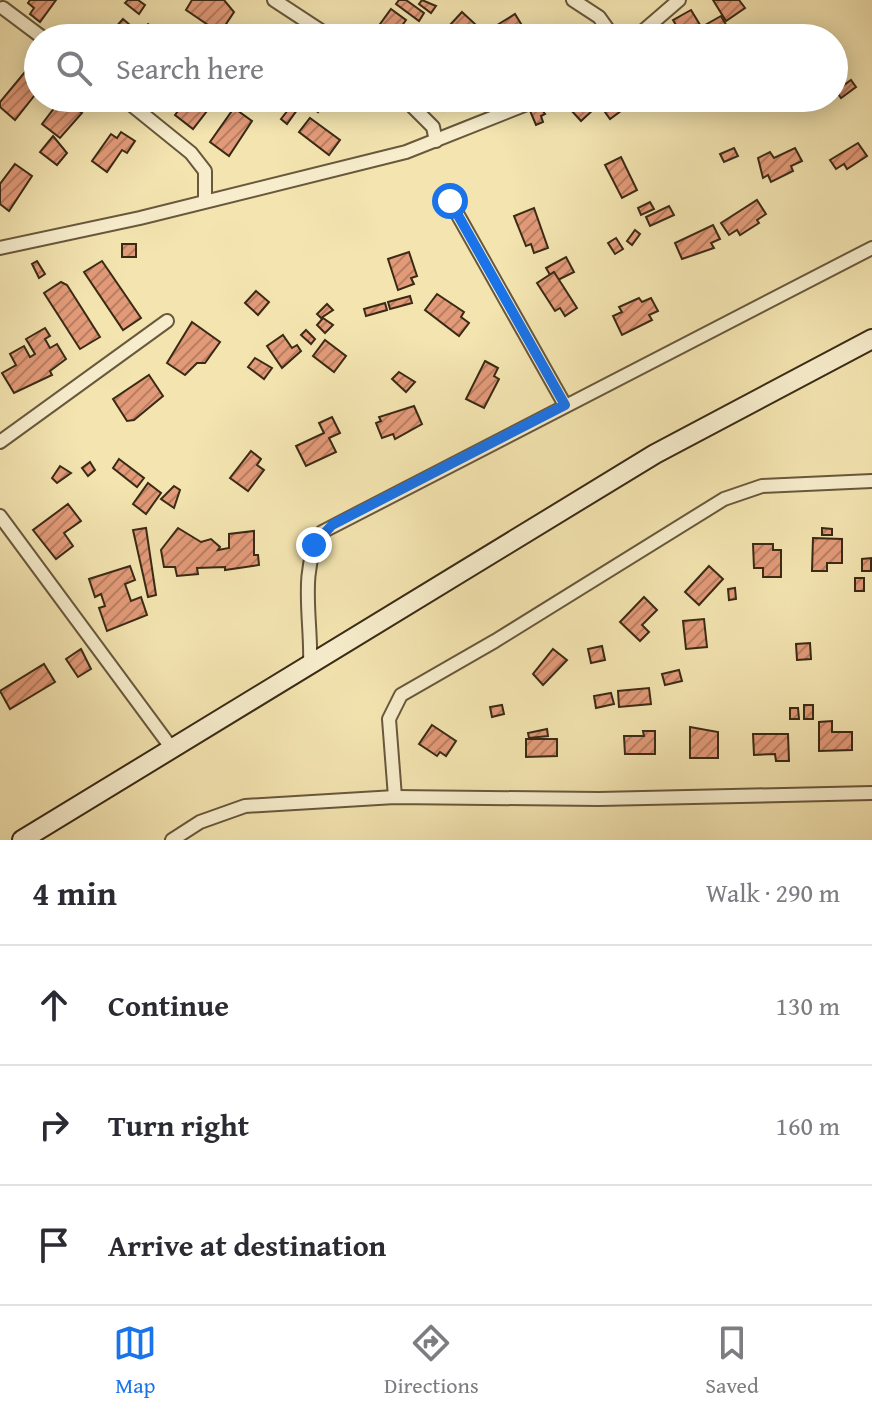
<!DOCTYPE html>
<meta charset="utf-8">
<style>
:root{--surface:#fff;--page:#f7f7f7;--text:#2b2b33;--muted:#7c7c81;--line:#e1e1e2;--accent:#1a73e8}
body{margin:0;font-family:"Gentium Book Plus",serif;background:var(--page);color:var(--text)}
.stop{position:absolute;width:24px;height:24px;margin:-18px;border:6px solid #1a73e8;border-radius:50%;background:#fff}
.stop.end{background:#1a73e8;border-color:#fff;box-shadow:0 2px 8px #0008}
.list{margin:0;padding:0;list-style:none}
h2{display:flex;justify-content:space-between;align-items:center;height:104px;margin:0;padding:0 32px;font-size:34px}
h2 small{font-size:26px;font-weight:400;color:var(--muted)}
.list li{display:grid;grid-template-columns:52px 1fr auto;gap:24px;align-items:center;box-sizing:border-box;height:120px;padding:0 32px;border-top:2px solid var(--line)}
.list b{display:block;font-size:30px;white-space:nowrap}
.list em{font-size:26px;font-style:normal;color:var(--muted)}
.icon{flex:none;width:44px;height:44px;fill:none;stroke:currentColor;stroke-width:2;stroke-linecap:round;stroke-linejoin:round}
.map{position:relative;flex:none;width:872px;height:840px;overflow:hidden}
.search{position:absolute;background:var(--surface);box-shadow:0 4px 20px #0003;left:24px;right:24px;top:24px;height:88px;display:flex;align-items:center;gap:20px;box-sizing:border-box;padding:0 28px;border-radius:44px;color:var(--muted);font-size:30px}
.sheet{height:464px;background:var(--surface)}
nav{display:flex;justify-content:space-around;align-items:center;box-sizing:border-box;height:112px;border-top:2px solid var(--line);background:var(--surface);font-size:22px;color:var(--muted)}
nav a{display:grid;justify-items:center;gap:4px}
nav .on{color:var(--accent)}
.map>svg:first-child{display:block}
.building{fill:url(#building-hatch);stroke:#3a2a15;stroke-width:2}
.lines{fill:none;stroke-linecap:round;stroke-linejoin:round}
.minor-casing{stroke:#68583c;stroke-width:16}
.secondary-casing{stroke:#3a2a15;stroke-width:22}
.minor{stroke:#f7edcc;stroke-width:12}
.secondary{stroke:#f7edcc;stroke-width:18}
.route{stroke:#1a73e8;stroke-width:10}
</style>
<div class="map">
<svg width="872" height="840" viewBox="0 0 872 840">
<defs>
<pattern id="building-hatch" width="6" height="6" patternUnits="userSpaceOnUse" patternTransform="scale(2)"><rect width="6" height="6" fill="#e39a78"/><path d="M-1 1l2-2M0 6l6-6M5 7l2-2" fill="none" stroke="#b97e61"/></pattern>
</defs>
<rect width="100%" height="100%" fill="#f3e4b0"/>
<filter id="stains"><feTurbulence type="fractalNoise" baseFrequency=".0025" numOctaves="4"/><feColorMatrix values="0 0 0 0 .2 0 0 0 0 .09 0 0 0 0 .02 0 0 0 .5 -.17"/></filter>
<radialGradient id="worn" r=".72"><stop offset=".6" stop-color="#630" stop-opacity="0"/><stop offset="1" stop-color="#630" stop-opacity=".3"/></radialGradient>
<!-- building -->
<g class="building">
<polygon points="30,0 56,0 40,22 30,14 34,8 28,3"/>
<polygon points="128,0 138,0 145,5 139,14 125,3"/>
<polygon points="192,0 224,0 234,12 220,33 186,10"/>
<polygon points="399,0 406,0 424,13 419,21 396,4"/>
<polygon points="422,0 436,6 431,13 419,4"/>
<polygon points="713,0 739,0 745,8 726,21"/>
<polygon points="391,9 406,20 396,34 402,38 370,38"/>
<polygon points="691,10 708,38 684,38 673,20"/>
<polygon points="462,12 475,24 464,37 450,25"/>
<polygon points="515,14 526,32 516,38 494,38 489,30"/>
<polygon points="721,16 730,32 713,38 705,25"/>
<polygon points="123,19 137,31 131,38 106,38"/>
<polygon points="148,24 159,31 154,38 143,31"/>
<polygon points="548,30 555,38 539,38"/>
<polygon points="25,72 38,83 38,91 15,120 0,107 0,102"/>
<polygon points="851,80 856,87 841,98 836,91"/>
<polygon points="62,98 82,113 60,138 42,124"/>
<polygon points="188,98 217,98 193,129 175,115"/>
<polygon points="308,98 328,98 318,112 305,103"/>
<polygon points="426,98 458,98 443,111"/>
<polygon points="560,98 584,98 594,109 581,121"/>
<polygon points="595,98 623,98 629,105 610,119"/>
<polygon points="711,98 723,98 710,107 706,101"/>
<polygon points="536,102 545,114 541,116 543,122 536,125 528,106"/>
<polygon points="292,105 297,110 287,124 281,119"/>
<polygon points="234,108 252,121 229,156 210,142"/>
<polygon points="310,118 340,140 329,155 299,132"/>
<polygon points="121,132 135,141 127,153 122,150 107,172 92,161 111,134 117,138"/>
<polygon points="53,136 67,153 57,165 40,152"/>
<polygon points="858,143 867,156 847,169 844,164 836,169 830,160"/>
<polygon points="734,148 738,156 724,162 720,154"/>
<polygon points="795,148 802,161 791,166 793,171 771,182 768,175 763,178 758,158 770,152 774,158"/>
<polygon points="621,157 637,190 622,198 605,165"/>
<polygon points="15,164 32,176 9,211 0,204 0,184"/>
<polygon points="757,200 766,214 757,220 759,223 740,235 737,230 729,235 721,223"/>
<polygon points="650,202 654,209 641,215 638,208"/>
<polygon points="669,206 674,215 650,226 646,217"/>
<polygon points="534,208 548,248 534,253 531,244 526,246 514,216"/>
<polygon points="713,225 720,239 711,243 714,248 682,259 675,243"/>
<polygon points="635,230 640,234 632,245 627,241"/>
<polygon points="616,238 623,249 615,254 608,243"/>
<rect x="122" y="244" width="14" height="13"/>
<polygon points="409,252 417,276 411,278 414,284 398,290 388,259"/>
<polygon points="566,257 574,272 554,282 546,268"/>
<polygon points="37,261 45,274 39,278 32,264"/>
<polygon points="102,261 141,318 123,330 84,272"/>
<polygon points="554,272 577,308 565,316 560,308 555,311 537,283"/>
<polygon points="61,282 67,285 100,337 80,349 44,293"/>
<polygon points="256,291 269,302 258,315 245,303"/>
<polygon points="437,294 464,312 461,317 469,323 459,336 425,310"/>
<polygon points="410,296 412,303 390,309 388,302"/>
<polygon points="639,298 642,302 651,298 658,311 649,315 652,320 622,335 613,316 622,312 619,307"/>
<polygon points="385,303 387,310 366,316 364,309"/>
<polygon points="327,304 333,310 321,318 317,314"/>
<polygon points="323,318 333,325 325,333 317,325"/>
<polygon points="192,322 220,342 205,363 197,363 185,375 167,363"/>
<polygon points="45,328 50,336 45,339 50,348 57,344 66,359 50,371 52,375 14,393 2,373 16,365 10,354 24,346 30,357 35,354 26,339"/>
<polygon points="306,330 315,339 311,344 301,335"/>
<polygon points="283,335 292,348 297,345 301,351 282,368 267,346"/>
<polygon points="325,340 346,356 334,372 313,356"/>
<polygon points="255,358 272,368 264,379 248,367"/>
<polygon points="485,361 498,368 494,376 499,379 484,408 466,399"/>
<polygon points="399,372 415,382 406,392 392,379"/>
<polygon points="149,375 163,396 134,420 127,421 113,399"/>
<polygon points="414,406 422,424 395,439 393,434 382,438 376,423 381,421 379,417"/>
<polygon points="332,417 340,433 329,438 336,452 306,466 296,446 324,433 319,423"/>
<polygon points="251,451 261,459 257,465 264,470 248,491 230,478"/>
<polygon points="119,459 144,478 137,487 113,468"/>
<polygon points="90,462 95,470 88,476 82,468"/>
<polygon points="60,466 71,473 57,483 52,478"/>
<polygon points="148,483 161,493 146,514 133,504"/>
<polygon points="174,486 180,490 174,508 161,499"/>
<polygon points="68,504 81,521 64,533 73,546 56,559 33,530"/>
<polygon points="146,528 156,595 148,597 133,530"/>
<polygon points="178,528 201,542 211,539 220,547 218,550 229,548 229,534 254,531 254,555 258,555 259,565 225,570 225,567 197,568 198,574 177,576 175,567 164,567 161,550"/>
<polygon points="822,528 832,529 832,535 822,535"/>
<polygon points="813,538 842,539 842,563 827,563 827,571 812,571"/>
<polygon points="753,544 773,544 773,550 781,550 781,577 763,577 763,568 754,568"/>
<polygon points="871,558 871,571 862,571 862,559"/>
<polygon points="130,566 135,580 125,584 131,601 141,597 147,615 107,631 99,608 105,606 101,594 95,597 89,579"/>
<polygon points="709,566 723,579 699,605 685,592"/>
<rect x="855" y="578" width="9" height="13"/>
<polygon points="735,588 736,599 729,600 728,589"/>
<polygon points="644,597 657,610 642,625 649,632 640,641 620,622"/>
<polygon points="704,619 707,647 686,649 683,621"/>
<polygon points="810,643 811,659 797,660 796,644"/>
<polygon points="602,646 605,660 591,663 588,649"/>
<polygon points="81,649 91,669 78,677 66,659"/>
<polygon points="553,649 567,660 543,685 533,674"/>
<polygon points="44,664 55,682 10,709 0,691"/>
<polygon points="679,670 682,681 665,685 662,674"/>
<polygon points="649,688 651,704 619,707 618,691"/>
<polygon points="611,693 614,704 596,708 594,696"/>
<polygon points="502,705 504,714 492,717 490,707"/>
<rect x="804" y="705" width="9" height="14"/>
<polygon points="790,708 798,708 799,719 790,719"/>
<polygon points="832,721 832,732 852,732 852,750 819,751 819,722"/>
<polygon points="432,725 456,741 446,756 440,752 437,756 419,744"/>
<polygon points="690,727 718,732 718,758 690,758"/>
<polygon points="547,729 548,736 529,738 528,733"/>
<polygon points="643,731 655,731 655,754 625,754 624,736 644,736"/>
<polygon points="753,734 788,734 789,761 776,761 775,754 754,755"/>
<polygon points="526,739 557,739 557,756 526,757"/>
</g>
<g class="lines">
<defs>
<g id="minor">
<polyline points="274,0 332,38"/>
<polyline points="573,0 599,17 614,38"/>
<polyline points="3,8 43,38"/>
<polyline points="635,38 679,0"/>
<polyline points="123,98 191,153 205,171 205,201"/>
<polyline points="404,98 433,127 436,141"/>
<polyline points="450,201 565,405"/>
<polyline points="0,248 140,218 406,152 542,98"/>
<polyline points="0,442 167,321"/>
<polyline points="0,516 173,750"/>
<path d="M310 664C312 620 298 571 322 532L872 248"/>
<polyline points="395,797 389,719 401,695 495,641 724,499 762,486 872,481"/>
<polyline points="172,840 200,822 245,806 395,797 599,799 872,793"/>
</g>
<polyline id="secondary" points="22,840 655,454 872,339"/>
</defs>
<!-- minor casing -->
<use href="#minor" class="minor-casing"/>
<!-- secondary casing -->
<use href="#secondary" class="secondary-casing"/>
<!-- minor -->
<use href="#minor" class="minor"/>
<!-- secondary -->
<use href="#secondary" class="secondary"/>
</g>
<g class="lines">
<!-- route -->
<polyline class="route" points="314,545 332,525 565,405 450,201"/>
</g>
<rect width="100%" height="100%" filter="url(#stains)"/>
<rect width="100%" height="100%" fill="url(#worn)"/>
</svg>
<div class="stop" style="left:450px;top:201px"></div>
<div class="stop end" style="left:314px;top:545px"></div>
<div class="search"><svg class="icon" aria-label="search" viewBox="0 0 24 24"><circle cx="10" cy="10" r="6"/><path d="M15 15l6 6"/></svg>Search here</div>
</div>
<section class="sheet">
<h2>4 min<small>Walk · 290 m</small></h2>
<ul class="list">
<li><svg class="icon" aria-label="ahead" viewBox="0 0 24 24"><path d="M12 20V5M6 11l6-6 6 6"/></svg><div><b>Continue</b></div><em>130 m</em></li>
<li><svg class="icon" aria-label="right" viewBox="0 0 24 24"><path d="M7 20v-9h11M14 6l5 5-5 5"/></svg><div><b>Turn right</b></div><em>160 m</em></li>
<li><svg class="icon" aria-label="arrive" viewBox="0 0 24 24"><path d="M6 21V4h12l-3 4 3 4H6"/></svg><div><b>Arrive at destination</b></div></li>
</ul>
</section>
<nav>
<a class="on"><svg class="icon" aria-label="map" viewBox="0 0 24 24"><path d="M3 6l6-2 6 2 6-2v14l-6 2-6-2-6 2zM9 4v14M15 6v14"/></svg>Map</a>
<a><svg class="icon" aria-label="directions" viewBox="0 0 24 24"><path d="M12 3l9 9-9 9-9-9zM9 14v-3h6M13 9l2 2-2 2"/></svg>Directions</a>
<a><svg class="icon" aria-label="saved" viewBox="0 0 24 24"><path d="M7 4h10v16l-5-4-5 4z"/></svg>Saved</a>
</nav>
